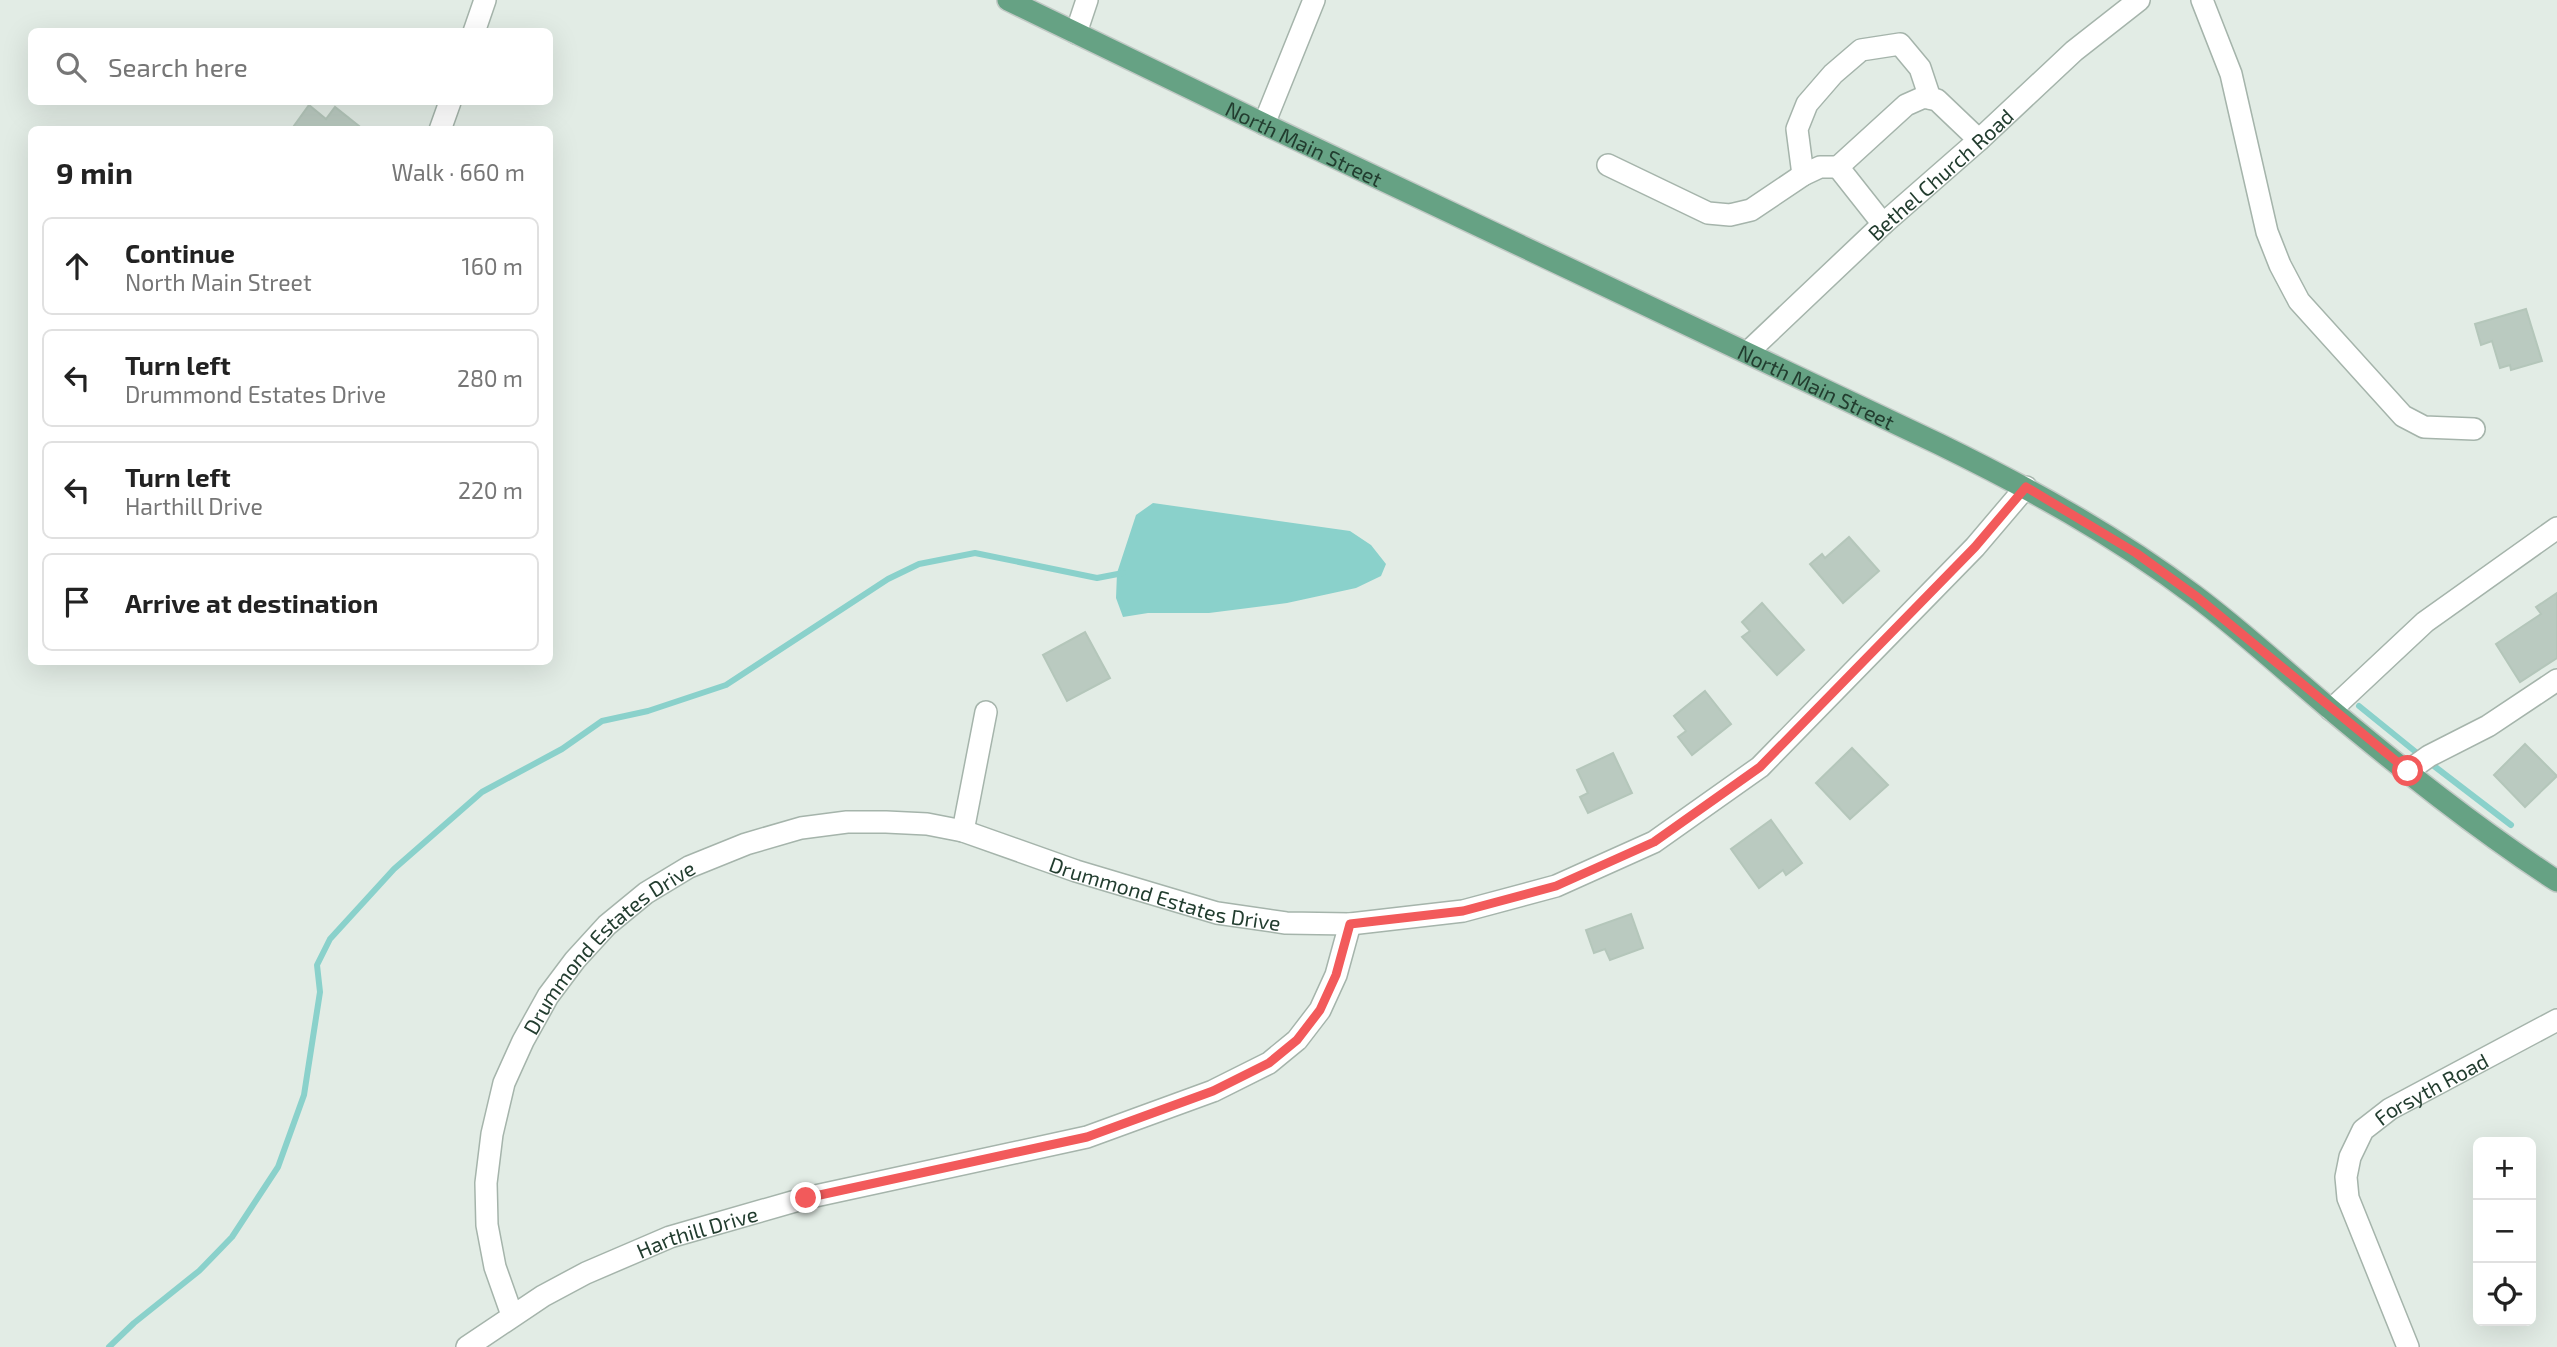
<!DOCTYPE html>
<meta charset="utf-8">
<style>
:root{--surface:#fff;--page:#f6f6f6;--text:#222;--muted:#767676;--line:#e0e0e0}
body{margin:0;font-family:"Exo 2",sans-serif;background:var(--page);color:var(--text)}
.controls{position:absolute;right:21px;bottom:21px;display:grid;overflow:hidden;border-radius:10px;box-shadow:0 7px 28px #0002}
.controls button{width:63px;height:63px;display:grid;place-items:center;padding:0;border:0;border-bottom:2px solid var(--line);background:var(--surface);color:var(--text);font:35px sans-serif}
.stop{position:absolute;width:21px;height:21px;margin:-16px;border:5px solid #f25a5b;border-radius:50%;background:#fff}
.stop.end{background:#f25a5b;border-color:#fff;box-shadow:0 2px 7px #0008}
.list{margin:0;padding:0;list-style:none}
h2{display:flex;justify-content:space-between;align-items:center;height:91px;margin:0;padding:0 28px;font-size:30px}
h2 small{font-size:23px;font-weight:400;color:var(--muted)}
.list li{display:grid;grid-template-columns:46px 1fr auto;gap:21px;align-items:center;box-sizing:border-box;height:98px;margin:0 14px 14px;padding:0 14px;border:2px solid var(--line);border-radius:10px}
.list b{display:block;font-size:26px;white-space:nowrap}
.list p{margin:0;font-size:23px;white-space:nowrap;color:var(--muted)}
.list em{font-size:23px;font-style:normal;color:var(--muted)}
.icon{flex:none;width:38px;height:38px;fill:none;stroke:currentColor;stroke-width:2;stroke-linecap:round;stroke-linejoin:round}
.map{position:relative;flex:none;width:2557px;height:1347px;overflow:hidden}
.search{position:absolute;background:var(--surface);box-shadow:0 7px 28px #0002;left:28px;top:28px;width:525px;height:77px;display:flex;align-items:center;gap:18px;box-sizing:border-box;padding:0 24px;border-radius:10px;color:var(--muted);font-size:26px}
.panel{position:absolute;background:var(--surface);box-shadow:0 7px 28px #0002;left:28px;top:126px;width:525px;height:539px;border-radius:10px}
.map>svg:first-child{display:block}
.water{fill:#8ad1cb}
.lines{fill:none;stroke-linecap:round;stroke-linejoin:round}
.stream{stroke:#8ad1cb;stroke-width:6}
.building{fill:#bacac0;stroke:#b4c6ba;stroke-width:2}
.minor-casing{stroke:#a5b4ab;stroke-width:24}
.major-casing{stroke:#c1c9c5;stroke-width:24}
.minor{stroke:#fff;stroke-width:21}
.major{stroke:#66a284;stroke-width:21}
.route{stroke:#f25a5b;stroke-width:9}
.labels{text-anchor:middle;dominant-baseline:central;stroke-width:7;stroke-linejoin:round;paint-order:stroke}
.street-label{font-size:21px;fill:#223d2f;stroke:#f3f9f4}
</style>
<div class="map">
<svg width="2557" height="1347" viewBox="0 0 2557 1347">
<rect width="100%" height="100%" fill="#e2ece5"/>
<!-- water -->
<polygon class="water" points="1153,503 1350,531 1371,545 1386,564 1381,576 1356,588 1287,603 1209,613 1148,613 1123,617 1116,598 1117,573 1136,515"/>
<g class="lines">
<!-- stream -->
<g class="stream">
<polyline points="2359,706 2417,753"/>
<polyline points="2434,766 2511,825"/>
<polyline points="109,1347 134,1323 199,1271 232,1237 278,1167 304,1095 320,992 317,965 330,939 394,869 482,792 562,749 602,721 648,711 726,685 888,579 919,564 975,553 1097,578 1123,573"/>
</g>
</g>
<!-- building -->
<g class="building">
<polygon points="309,105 326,119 335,107 364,130 291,130"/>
<polygon points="2526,309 2542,361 2511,370 2510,365 2500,368 2492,341 2481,345 2475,324"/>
<polygon points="1849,537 1879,571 1843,603 1810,564 1822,554 1825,558"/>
<polygon points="2557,593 2557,658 2520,682 2496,644 2541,614 2536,607"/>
<polygon points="1762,603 1804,650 1777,675 1742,637 1750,631 1742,622"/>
<polygon points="1085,632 1110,678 1067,701 1043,655"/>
<polygon points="1705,691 1731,724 1692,755 1678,737 1686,731 1674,716"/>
<polygon points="2525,744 2557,776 2525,807 2494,775"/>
<polygon points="1852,748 1888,785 1850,819 1816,783"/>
<polygon points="1613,753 1632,793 1588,813 1580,797 1588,793 1577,770"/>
<polygon points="1771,820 1802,863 1786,875 1783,870 1759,888 1731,849"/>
<polygon points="1631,914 1643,948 1610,960 1605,949 1594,953 1586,930"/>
</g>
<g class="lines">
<defs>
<g id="minor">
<polyline points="2202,0 2231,74 2267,232 2280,265 2299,301 2403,416 2424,427 2474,429"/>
<polyline points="474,32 485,0"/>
<polyline points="1076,33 1087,0"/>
<polyline points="1264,124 1314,0"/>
<polyline points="440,130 450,102"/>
<polyline points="1608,165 1708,213 1730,215 1751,210 1803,175 1820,167 1838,167"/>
<polyline points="1803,175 1797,129 1807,104 1833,74 1861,50 1900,44 1920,68 1930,98"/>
<polyline points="1883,224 1838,167 1906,105 1924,97 1937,100 1979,140"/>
<path id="s1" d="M1748 352 1883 224 1979 140 2074 51 2139 0"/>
<polyline points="2331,710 2425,622 2557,528"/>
<polyline points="2408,771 2429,756 2488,726 2557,680"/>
<polyline points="963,831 986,712"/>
<path id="s2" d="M512 1315 495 1267 487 1225 486 1183 492 1134 504 1083 523 1041 548 996 575 960 607 925 646 893 689 867 746 844 801 828 847 822H886L927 824 963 831 1076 871 1217 913 1286 923 1350 924 1463 911 1556 886 1654 842 1760 767 1975 547 2026 487"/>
<path id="s3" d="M467 1347 543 1296 586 1273 670 1237 806 1198 1087 1137 1213 1091 1269 1063 1297 1040 1320 1010 1336 975 1350 924"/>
<path id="s4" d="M2408 1347 2348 1198 2346 1177 2350 1157 2363 1130 2390 1109 2557 1020"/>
</g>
<g id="major">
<path id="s5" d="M1008 0 1264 124 1939 444C2029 488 2114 535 2194 595 2241 630 2284 670 2329 708 2402 769 2477 829 2557 881"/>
</g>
</defs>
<!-- minor casing -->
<use href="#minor" class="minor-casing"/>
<!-- major casing -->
<use href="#major" class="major-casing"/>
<!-- minor -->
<use href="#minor" class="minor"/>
<!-- major -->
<use href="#major" class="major"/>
</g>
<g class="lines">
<!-- route -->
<polyline class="route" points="806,1198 1087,1137 1213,1091 1269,1063 1297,1040 1320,1010 1336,975 1350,924 1463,911 1556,886 1654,842 1760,767 1975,547 2026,487 2136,553 2197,597 2408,771"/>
</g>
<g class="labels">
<!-- street labels -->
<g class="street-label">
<text stroke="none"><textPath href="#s5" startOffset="329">North Main Street</textPath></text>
<text stroke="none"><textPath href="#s1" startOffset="262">Bethel Church Road</textPath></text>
<text stroke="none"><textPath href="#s5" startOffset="896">North Main Street</textPath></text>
<text stroke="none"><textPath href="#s2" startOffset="1022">Drummond Estates Drive</textPath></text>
<text stroke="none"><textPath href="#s2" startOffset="413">Drummond Estates Drive</textPath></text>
<text stroke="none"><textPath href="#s4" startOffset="312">Forsyth Road</textPath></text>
<text stroke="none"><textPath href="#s3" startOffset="259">Harthill Drive</textPath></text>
</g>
</g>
</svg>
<div class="controls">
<button>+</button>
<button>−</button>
<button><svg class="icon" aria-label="locate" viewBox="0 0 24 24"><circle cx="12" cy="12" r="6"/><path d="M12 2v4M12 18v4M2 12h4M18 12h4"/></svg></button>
</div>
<div class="stop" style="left:2408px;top:771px"></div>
<div class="stop end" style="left:806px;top:1198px"></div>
<div class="search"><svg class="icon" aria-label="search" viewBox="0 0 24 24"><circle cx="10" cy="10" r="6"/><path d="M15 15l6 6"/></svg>Search here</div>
<section class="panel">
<h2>9 min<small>Walk · 660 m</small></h2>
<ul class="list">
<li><svg class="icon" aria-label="ahead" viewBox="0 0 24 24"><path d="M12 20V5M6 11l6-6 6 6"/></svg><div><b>Continue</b><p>North Main Street</p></div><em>160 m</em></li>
<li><svg class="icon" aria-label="left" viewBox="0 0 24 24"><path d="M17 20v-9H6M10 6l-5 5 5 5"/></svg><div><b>Turn left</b><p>Drummond Estates Drive</p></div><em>280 m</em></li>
<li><svg class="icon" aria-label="left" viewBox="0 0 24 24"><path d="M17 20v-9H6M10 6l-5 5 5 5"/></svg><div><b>Turn left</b><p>Harthill Drive</p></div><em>220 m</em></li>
<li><svg class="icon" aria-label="arrive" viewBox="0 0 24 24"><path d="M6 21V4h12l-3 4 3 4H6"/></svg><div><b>Arrive at destination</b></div></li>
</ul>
</section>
</div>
